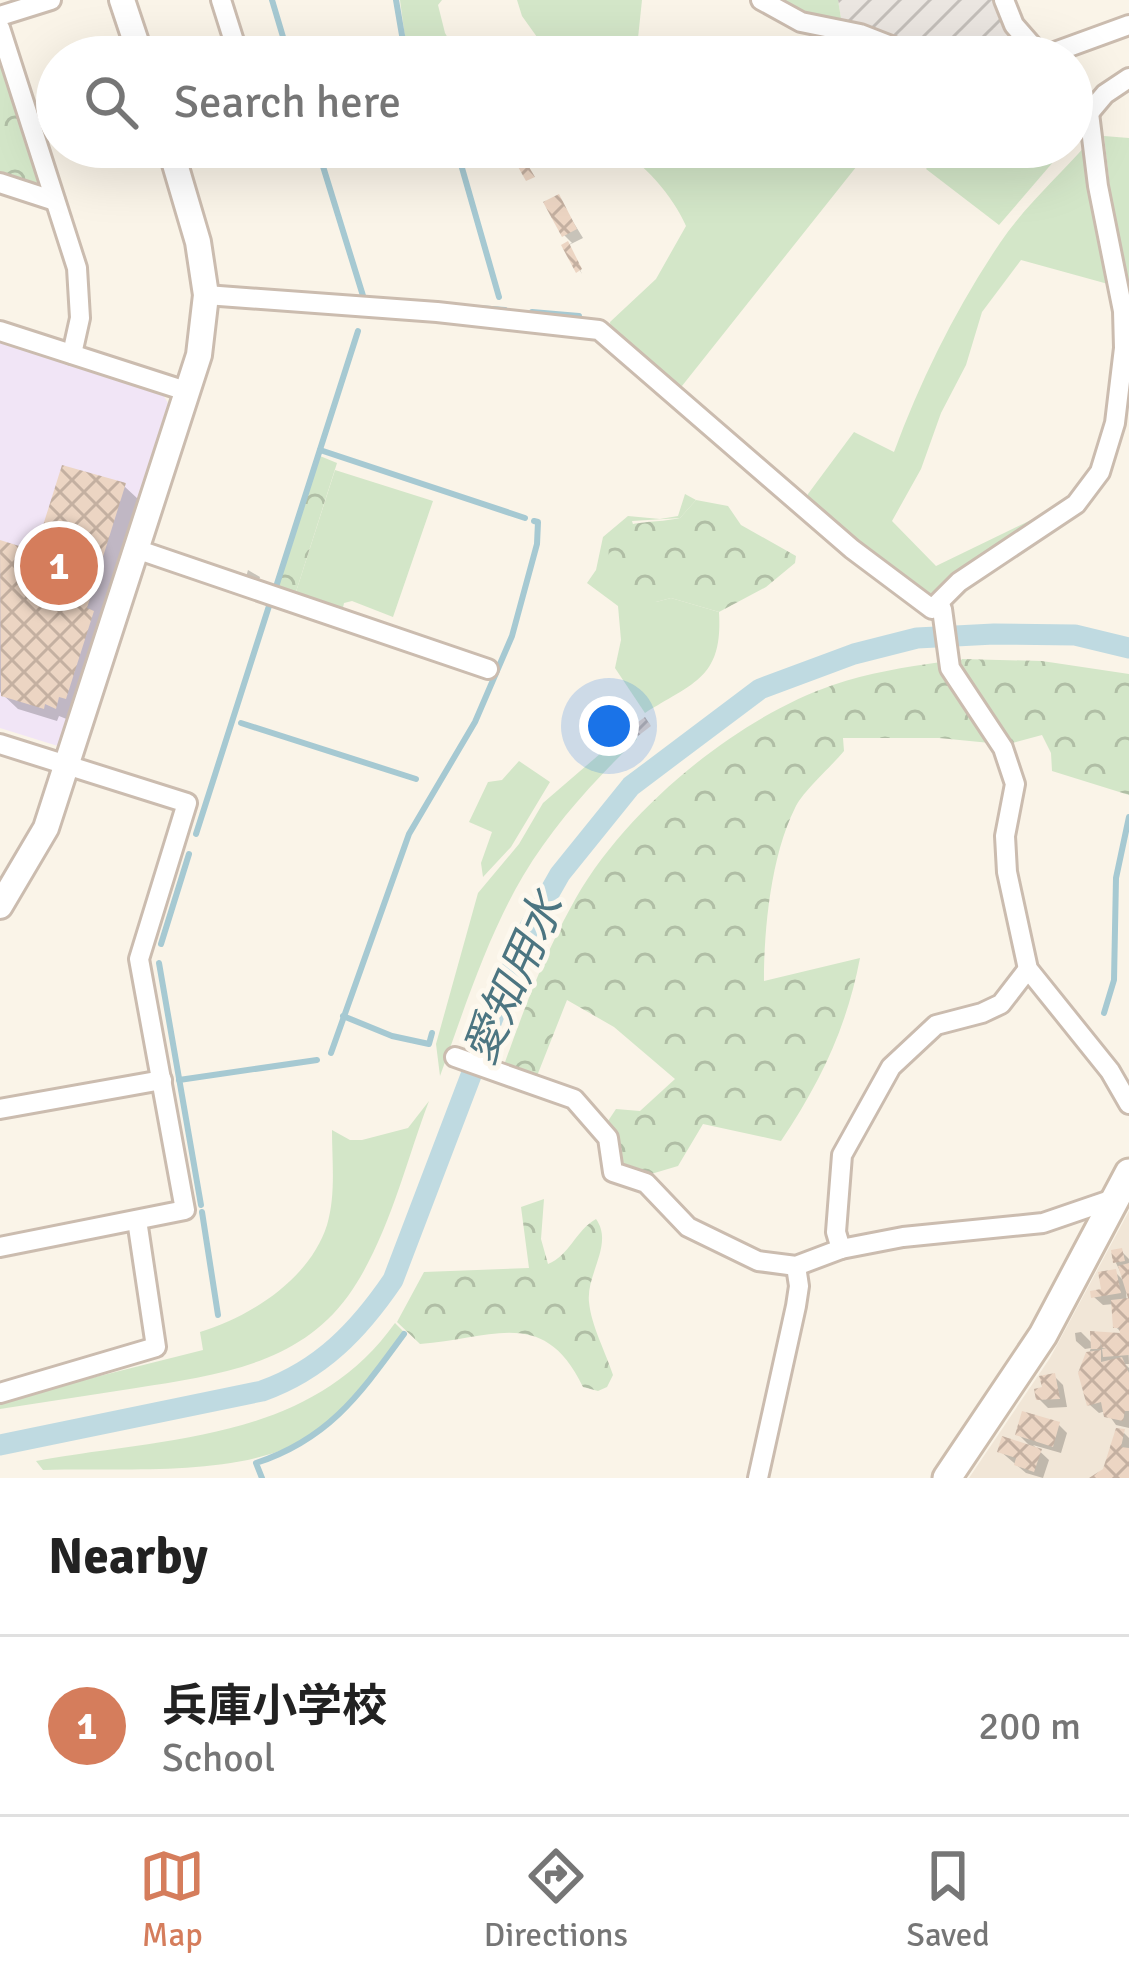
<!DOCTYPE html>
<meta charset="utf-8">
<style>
:root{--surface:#fff;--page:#f2f2f2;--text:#222;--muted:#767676;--line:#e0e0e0;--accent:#d57d5c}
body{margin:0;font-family:Signika,"Noto Sans JP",sans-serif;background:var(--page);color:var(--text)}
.you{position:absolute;left:609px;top:726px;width:42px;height:42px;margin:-30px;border:9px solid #fff;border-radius:50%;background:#1a73e8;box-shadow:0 0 0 18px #1a73e833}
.badge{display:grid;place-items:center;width:78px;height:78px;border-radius:50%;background:var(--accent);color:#fff;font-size:39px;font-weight:700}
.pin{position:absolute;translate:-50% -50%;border:6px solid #fff;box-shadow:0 3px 12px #0006}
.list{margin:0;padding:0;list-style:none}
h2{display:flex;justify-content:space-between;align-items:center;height:156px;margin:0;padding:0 48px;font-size:51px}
h2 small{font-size:39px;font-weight:400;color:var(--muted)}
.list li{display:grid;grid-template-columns:78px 1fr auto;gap:36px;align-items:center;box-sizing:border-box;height:180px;padding:0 48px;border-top:3px solid var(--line)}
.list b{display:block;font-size:45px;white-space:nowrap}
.list p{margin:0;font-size:39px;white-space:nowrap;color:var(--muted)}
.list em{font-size:39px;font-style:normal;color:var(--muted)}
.icon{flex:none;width:66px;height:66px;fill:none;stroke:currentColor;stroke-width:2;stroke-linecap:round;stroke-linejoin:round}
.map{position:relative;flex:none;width:1129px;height:1478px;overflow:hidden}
.search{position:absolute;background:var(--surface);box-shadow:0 12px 48px #0002;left:36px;right:36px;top:36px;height:132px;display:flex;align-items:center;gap:30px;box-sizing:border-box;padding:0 42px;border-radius:66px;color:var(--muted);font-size:45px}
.sheet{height:336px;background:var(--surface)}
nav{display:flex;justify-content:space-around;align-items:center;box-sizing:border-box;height:168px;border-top:3px solid var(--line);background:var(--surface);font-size:33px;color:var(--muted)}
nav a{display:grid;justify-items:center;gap:6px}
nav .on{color:var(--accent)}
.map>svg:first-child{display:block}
.residential{fill:#f1e6d7}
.industrial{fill:url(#industrial-furrows)}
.education{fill:#f1e5f6}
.green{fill:#d3e6c8}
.forest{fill:url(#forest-crowns)}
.shadow{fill:#0003}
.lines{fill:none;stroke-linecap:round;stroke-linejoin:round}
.stream{stroke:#a6c9d2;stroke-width:6}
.canal{stroke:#bfdae1;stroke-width:21}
.building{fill:url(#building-cross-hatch)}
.minor-casing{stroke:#cbbcaf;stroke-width:24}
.tertiary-casing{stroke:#cbbcaf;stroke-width:30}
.secondary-casing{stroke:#cdbdad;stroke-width:33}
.minor{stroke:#fff;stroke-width:18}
.tertiary{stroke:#fff;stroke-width:24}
.secondary{stroke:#fff;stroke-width:27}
.labels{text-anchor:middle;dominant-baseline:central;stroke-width:10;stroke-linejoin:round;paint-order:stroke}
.water-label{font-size:45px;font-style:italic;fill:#4c7581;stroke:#fdf8ee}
</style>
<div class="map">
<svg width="1129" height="1478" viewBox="0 0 1129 1478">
<defs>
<pattern id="industrial-furrows" width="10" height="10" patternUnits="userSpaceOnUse" patternTransform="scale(3)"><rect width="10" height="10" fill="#ebe6e1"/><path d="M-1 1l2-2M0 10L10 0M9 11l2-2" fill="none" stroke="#c3beb9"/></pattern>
<pattern id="forest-crowns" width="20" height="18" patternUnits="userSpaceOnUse" patternTransform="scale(3)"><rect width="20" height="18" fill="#d3e6c8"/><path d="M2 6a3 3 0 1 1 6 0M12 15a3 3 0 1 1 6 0" fill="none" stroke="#b0bea5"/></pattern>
<pattern id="building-cross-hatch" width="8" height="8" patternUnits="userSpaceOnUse" patternTransform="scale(3)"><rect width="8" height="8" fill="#ecd5c3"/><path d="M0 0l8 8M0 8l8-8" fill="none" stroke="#c4b0a1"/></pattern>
</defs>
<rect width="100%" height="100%" fill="#faf4e8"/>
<!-- residential -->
<polygon class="residential" points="1129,1211 1129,1478 969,1478 1050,1358"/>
<!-- industrial -->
<polygon class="industrial" points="838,0 992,0 1010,34 1030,57 929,57 842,24"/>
<!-- education -->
<polygon class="education" points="0,341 162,393 168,403 61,747 0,728"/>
<!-- green -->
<g class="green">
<polygon points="400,0 442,0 438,5 445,33 459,57 414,57 406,45"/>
<polygon points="517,0 642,0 636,57 563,57 554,40 542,44 522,16"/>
<polygon points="769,0 838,0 842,24 803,19"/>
<polygon points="845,40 863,42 904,57 787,57"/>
<polygon points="1104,136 1129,138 1129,287 1123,286 1119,266"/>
<path d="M1087 144 1108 284 1021 260 982 312 966 365 941 413 921 469 892 521 936 566 1058 507 924 598 808 501V494L854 432 894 452C921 379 956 308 1000 243 1024 207 1059 176 1087 144Z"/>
<path d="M614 147H872L678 391 611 332 610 322 656 279 686 226C673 196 643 161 614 147Z"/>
<polygon points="930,147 1066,147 999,225 926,169 938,155"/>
<polygon points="335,470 433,501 393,617 352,601 344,603 342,612 295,595"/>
<path d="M685 494 696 500 680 518 632 521 656 602 671 598 719 612C723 678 694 682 645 713L615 668 621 640 618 606 587 583 596 570 603 537 628 516 660 519 678 516Z"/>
<path d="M630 728 637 739C594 781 554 824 523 876 487 937 464 1010 440 1076L436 1044 478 893 519 844 543 803Z"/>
<polygon points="519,761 550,782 511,847 483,877 481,863 492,832 469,822 488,782 502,780"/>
<path d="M429 1101C405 1164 388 1240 348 1296 297 1366 215 1375 136 1388 91 1395 45 1402 0 1409V1401L203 1350 200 1332C250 1317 310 1279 327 1225 336 1195 332 1161 332 1130L350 1140H362L408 1128Z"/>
<path d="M395 1323 404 1332C375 1369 344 1416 302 1441 233 1478 121 1467 43 1470L36 1461C167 1437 310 1442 395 1323Z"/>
</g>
<!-- forest -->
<g class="forest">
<polygon points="0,56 40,178 34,186 0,175"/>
<polygon points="320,456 337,463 295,595 277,590"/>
<path d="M696 500 728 506 741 525 796 556 795 563 766 587 719 612 671 598 656 602 638 598 610 573C601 512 639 527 680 518Z"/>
<polygon points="962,659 1042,661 1129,674 1129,795 1052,771 1051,753 1042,735 1012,743 958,664"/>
<path d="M941 662 990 743 939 738H843L844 751C831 767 803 791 795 808 771 856 764 928 764 981L860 958C847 1027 820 1083 781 1141L703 1124 678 1166 641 1177 617 1169 608 1121 616 1109 640 1111 675 1079 614 1027 567 1000 535 1081 503 1068C522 1014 543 958 571 907 620 814 734 719 833 685 868 673 905 667 941 662Z"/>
<path d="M544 1199 541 1239 548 1264C569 1256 576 1230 596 1219 614 1244 586 1274 589 1302 591 1325 606 1353 613 1375L607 1387 598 1391 583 1387C544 1305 491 1339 420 1344L397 1322 424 1272 529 1268 521 1207Z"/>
</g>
<!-- shadow -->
<g class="shadow">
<polygon points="558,197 583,238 569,245 582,274 565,246 572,243 564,235"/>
<polygon points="124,486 138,499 100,622 106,627 69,720 59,716 57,721 18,709 0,692 0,544 37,555"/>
<polygon points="248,570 260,577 258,583 246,577"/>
<polygon points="1121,1251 1129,1259 1129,1292 1126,1289 1129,1364 1125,1364 1129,1368 1129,1428 1116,1425 1106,1411 1099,1413 1090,1405 1081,1373 1091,1348 1085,1349 1076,1341 1075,1333 1081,1332 1094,1345 1093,1335 1126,1337 1116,1327 1114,1304 1103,1305 1094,1297 1105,1291 1115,1272 1126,1283 1115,1261"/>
<polygon points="1054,1376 1063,1385 1067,1407 1048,1408 1039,1399"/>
<polygon points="1059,1425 1067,1433 1061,1453 1033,1445 1049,1460 1043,1478 1026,1473 1000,1451 1033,1449 1018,1434"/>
<polygon points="1119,1428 1129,1438 1129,1478 1106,1470"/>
</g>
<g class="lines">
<!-- stream -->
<g class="stream">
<polyline points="272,0 289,57"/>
<polyline points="396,0 404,47 410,57"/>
<polyline points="317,147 364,299 369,300"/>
<polyline points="456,147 499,297"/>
<polyline points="478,308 505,310"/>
<polyline points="532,312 579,316"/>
<polyline points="320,450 525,518"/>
<polyline points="275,590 358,331"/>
<polyline points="241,723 416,779"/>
<polyline points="196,834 269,606"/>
<polyline points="161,944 189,854"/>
<polyline points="159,963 201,1205"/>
<polyline points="1104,1013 1114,980 1116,878 1129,817"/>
<polyline points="343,1016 392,1036 429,1044 432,1033"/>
<polyline points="331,1053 409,834 475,722 512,636 537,544 538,522 534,521"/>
<polyline points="179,1080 317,1060"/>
<polyline points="202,1212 218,1315"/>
<path d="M262 1478 256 1463C329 1439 360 1394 404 1334"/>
</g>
<!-- canal -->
<path class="canal" d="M0 1445 262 1391C321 1370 359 1330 393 1280L523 939 560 874 631 786 760 689 854 654 917 638 994 634 1075 635 1129 648"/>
</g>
<!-- building -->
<g class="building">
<polygon points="517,147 535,177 526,181 508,149"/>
<polygon points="559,194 577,229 562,237 543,202"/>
<polygon points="568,241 582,269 576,273 561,245"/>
<polygon points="62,465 126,483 87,608 94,611 66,699 59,697 56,709 45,704 44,709 1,696 0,540 35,551"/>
<polygon points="645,717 651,726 638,736 631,727"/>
<polygon points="1122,1248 1125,1261 1113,1263 1111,1250"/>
<polygon points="1129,1263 1129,1298 1128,1298 1118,1266"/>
<polygon points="1116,1269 1121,1293 1091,1298 1090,1291 1101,1289 1098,1272"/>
<polygon points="1129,1298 1129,1355 1103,1357 1102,1349 1107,1348 1102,1348 1100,1341 1101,1349 1091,1349 1090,1331 1120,1333 1119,1328 1113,1328 1111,1300"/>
<polygon points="1101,1350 1101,1362 1122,1357 1129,1373 1129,1411 1125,1411 1123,1421 1104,1417 1101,1402 1087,1406 1078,1373 1086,1352"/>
<polygon points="1055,1373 1060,1399 1036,1400 1034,1389 1042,1387 1039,1376"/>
<polygon points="1022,1411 1060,1422 1053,1447 1015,1435"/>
<polygon points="1116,1428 1125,1429 1121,1447 1129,1448 1129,1478 1089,1478 1103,1469"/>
<polygon points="1002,1436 1042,1449 1034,1472 1014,1465 1016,1458 997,1452"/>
</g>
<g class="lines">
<defs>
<g id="minor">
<polyline points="221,0 239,57"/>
<polyline points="761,0 801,22 860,34 919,57"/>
<polyline points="1004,0 1014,25 1042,57"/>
<polyline points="0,16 51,0"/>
<polyline points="0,28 77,268 80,318 72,354"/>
<polyline points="1041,57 1129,25"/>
<polyline points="1089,113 1105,94 1129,78"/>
<polyline points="0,183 55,201"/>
<polyline points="206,295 437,312 599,330 852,549 932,609 959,582 1076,504 1100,472 1115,423 1124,348 1123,311 1098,186 1089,113 1072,91"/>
<polyline points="0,331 189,392"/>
<polyline points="136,549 488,669"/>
<polyline points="942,609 950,668 1003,748 1015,784 1005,836 1007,872 1028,969 1110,1071 1129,1104"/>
<polyline points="0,744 187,803 139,959 185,1210 0,1247"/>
<polyline points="455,1057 574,1099 608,1138 613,1172 646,1183 688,1227 758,1261 796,1266 841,1249 903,1237 1043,1223 1116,1198"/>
<polyline points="0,1109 162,1080"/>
<polyline points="841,1249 836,1232 842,1155 891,1067 936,1025 982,1013 1001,1004 1028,969"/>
<polyline points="0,1393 156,1347 137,1220"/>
<polyline points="758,1478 796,1306 799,1286 796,1266"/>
</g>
<g id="tertiary">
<polyline points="122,0 141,57"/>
<polyline points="0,906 46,828 199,355 206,295 198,242 170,147"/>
</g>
<polyline id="secondary" points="947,1478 1043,1335 1129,1173"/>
</defs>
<!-- minor casing -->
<use href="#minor" class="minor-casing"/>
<!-- tertiary casing -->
<use href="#tertiary" class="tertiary-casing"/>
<!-- secondary casing -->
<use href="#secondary" class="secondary-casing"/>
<!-- minor -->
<use href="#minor" class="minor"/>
<!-- tertiary -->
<use href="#tertiary" class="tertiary"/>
<!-- secondary -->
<use href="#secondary" class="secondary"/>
</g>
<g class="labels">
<!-- water labels -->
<g class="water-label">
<text transform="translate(514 979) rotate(-66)">愛知用水</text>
</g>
</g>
</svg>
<div class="you"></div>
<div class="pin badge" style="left:59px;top:566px">1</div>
<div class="search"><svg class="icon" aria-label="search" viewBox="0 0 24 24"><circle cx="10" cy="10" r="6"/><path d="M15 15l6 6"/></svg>Search here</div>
</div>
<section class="sheet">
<h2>Nearby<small></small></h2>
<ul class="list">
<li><span class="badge">1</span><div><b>兵庫小学校</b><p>School</p></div><em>200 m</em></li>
</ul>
</section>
<nav>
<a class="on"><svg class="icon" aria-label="map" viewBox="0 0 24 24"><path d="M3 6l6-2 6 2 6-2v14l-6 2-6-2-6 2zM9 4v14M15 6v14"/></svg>Map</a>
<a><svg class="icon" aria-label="directions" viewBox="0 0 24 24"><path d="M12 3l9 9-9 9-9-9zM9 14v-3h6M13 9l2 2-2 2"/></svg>Directions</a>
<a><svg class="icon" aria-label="saved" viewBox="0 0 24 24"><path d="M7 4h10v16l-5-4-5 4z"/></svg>Saved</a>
</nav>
